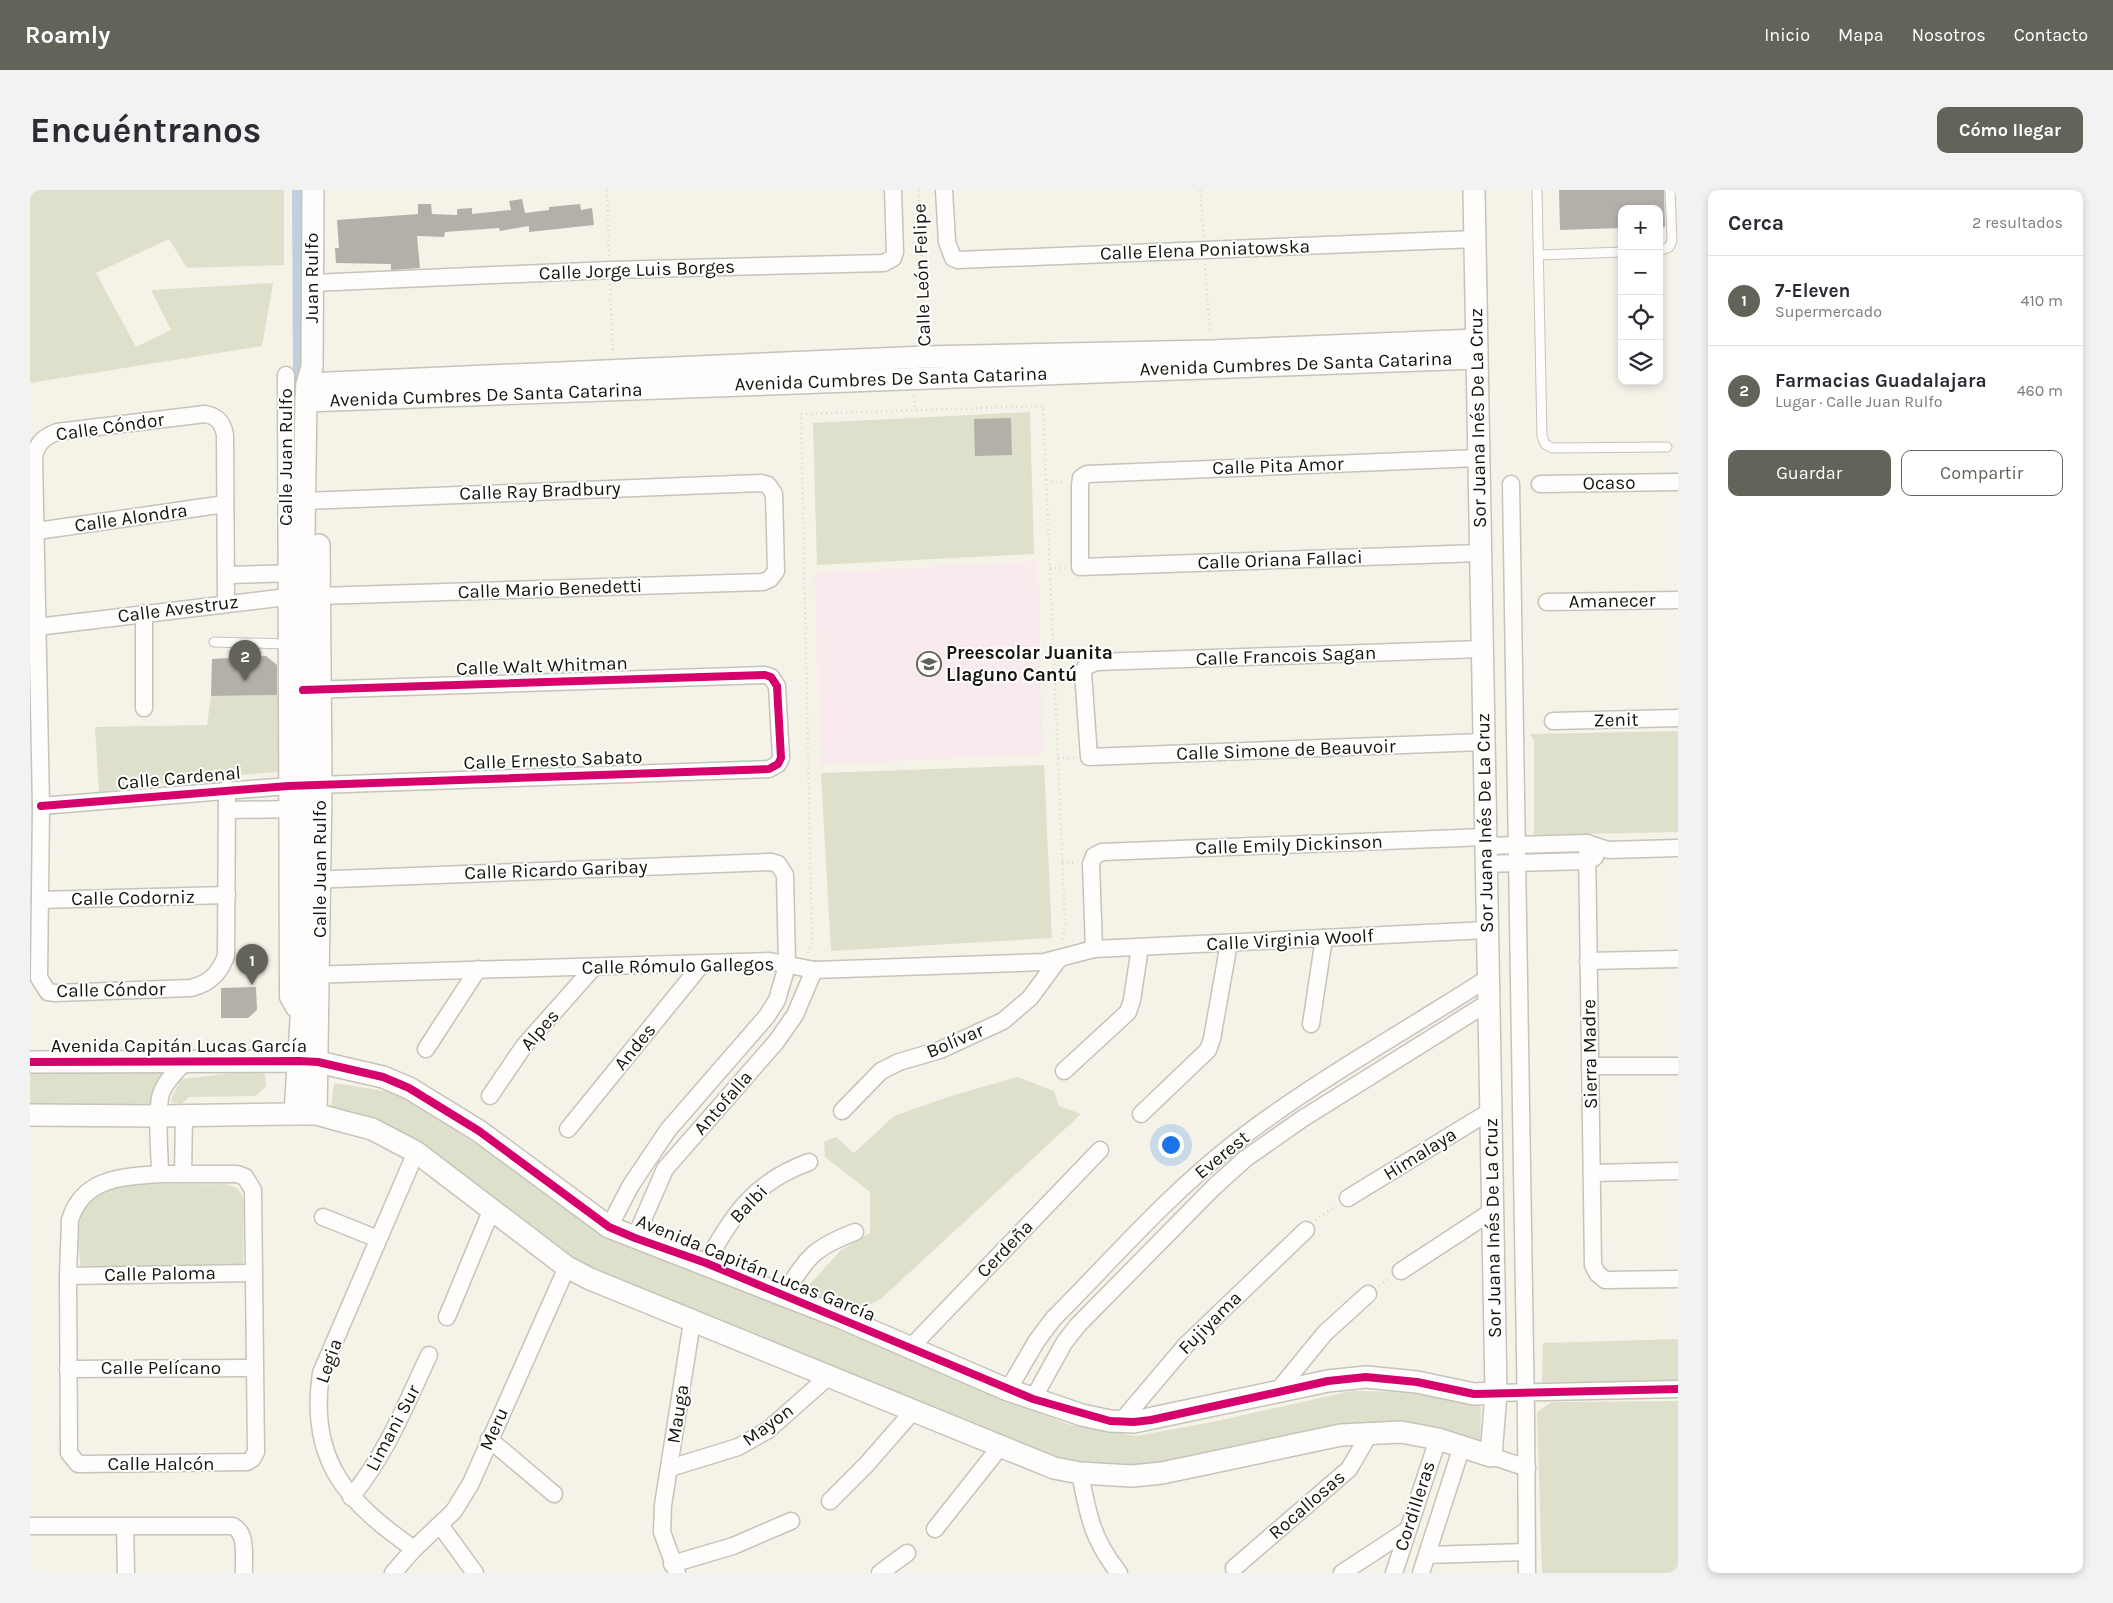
<!DOCTYPE html>
<html lang="es">
<meta charset="utf-8">
<style>
:root{--surface:#fff;--page:#f2f2f3;--text:#2b2b33;--muted:#7c7c81;--line:#e1e1e2;--accent:#64635a}
body{margin:0;font-family:Karla,sans-serif;background:var(--page);color:var(--text)}
.controls{position:absolute;right:15px;top:15px;display:grid;overflow:hidden;border-radius:10px;box-shadow:0 2px 8px #0003}
.controls button{width:45px;height:45px;display:grid;place-items:center;padding:0;border:0;border-bottom:1px solid var(--line);background:var(--surface);color:var(--text);font:25px sans-serif}
.you{position:absolute;left:1140px;top:954px;width:18px;height:18px;margin:-12px;border:4px solid #fff;border-radius:50%;background:#1a73e8;box-shadow:0 0 0 8px #1a73e833}
.badge{display:grid;place-items:center;width:32px;height:32px;border-radius:50%;background:var(--accent);color:#fff;font-size:16px;font-weight:700}
.pin{position:absolute;translate:-50% -41px;filter:drop-shadow(0 1px 2px #0008)}
.pin::after{content:'';position:absolute;top:26px;width:18px;height:15px;background:inherit;clip-path:polygon(0 0,100% 0,50% 100%)}
.list{margin:0;padding:0;list-style:none}
h2{display:flex;justify-content:space-between;align-items:center;height:65px;margin:0;padding:0 20px;font-size:21px}
h2 small{font-size:16px;font-weight:400;color:var(--muted)}
.list li{display:grid;grid-template-columns:32px 1fr auto;gap:15px;align-items:center;box-sizing:border-box;height:90px;padding:0 20px;border-top:1px solid var(--line)}
.list b{display:block;font-size:19px;white-space:nowrap}
.list p{margin:0;font-size:16px;white-space:nowrap;color:var(--muted)}
.list em{font-size:16px;font-style:normal;color:var(--muted)}
.actions{display:flex;gap:10px;padding:15px 20px}
.actions a{flex:1;padding:11px 0;border:1px solid var(--accent);border-radius:10px;text-align:center;font-size:18px;color:var(--accent)}
.actions .main{background:var(--accent);color:#fff}
.icon{flex:none;width:28px;height:28px;fill:none;stroke:currentColor;stroke-width:2;stroke-linecap:round;stroke-linejoin:round}
.map{position:relative;flex:none;width:1648px;height:1383px;overflow:hidden;border-radius:10px}
header{display:flex;align-items:center;gap:30px;box-sizing:border-box;height:70px;padding:0 25px;background:var(--accent);color:#fff}
header strong{font-size:24px}
nav{display:flex;gap:28px;margin-inline-start:auto;font-size:18px}
.intro{display:flex;align-items:center;justify-content:space-between;box-sizing:border-box;height:120px;padding:0 30px}
h1{margin:0;font-size:35px}
.button{padding:12px 22px;border-radius:10px;background:var(--accent);color:#fff;font-size:18px;font-weight:700}
main{display:flex;gap:30px;padding:0 30px}
aside{flex:1;background:var(--surface);border-radius:10px;box-shadow:0 2px 8px #0003}
.map>svg:first-child{display:block}
.education{fill:#f9ebed}
.green{fill:#dee0cc}
.lines{fill:none;stroke-linecap:round;stroke-linejoin:round}
.canal{stroke:#c0cfdd;stroke-width:16}
.building{fill:#b2b0a8}
.service-casing{stroke:#c5c3ba;stroke-width:11}
.minor-casing{stroke:#c5c3ba;stroke-width:19}
.tertiary-casing{stroke:#c5c3ba;stroke-width:24}
.path{stroke:#d7d6d3;stroke-width:2.5;stroke-dasharray:1 4;stroke-linecap:butt}
.service{stroke:#fefdfc;stroke-width:9}
.minor{stroke:#fefdfc;stroke-width:16}
.tertiary{stroke:#fefdfc;stroke-width:21}
.cycleway-casing{stroke:#fff;stroke-width:11}
.cycleway{stroke:#d6006c;stroke-width:8}
.labels{text-anchor:middle;dominant-baseline:central;stroke-width:4;stroke-linejoin:round;paint-order:stroke}
.street-label{font-size:19px;fill:#16150d;stroke:#fff}
.poi-label{font-size:19px;font-weight:bold;fill:#16150d;stroke:#fff;text-anchor:start}
</style>
<header>
<strong>Roamly</strong>
<nav><a>Inicio</a><a>Mapa</a><a>Nosotros</a><a>Contacto</a></nav>
</header>
<div class="intro"><h1>Encuéntranos</h1><a class="button">Cómo llegar</a></div>
<main>
<div class="map">
<svg width="1648" height="1383" viewBox="0 0 1648 1383">
<rect width="100%" height="100%" fill="#f5f3e8"/>
<!-- education -->
<polygon class="education" points="1008,371 1013,564 791,575 784,383"/>
<!-- green -->
<g class="green">
<polygon points="0,0 254,0 254,75 157,78 139,49 66,83 106,157 141,140 121,100 243,93 232,156 0,193"/>
<polygon points="1000,222 1004,364 787,375 783,233"/>
<polygon points="249,505 250,582 177,587 69,602 65,537 177,535 181,506"/>
<polygon points="1648,541 1648,642 1504,645 1504,550 1500,544"/>
<polygon points="1014,575 1022,748 801,761 791,583"/>
<polygon points="213,877 228,878 235,885 236,896 226,906 159,907 151,915 140,911 151,889 205,883"/>
<polygon points="136,879 123,898 123,916 0,915 0,881"/>
<polygon points="987,887 1024,901 1029,916 1051,924 851,1109 824,1123 772,1103 811,1060 840,1043 840,1002 795,967 794,952 806,947 824,963 864,926 918,907"/>
<polygon points="304,893 368,903 457,961 576,1044 1037,1234 1106,1246 1187,1231 1321,1201 1389,1202 1451,1217 1450,1254 1377,1238 1095,1279 1031,1272 553,1076 301,919"/>
<path d="M195 994C207 997 210 999 214 1010L213 1075 51 1079C49 1057 45 1035 56 1015 63 1004 79 996 92 995 124 992 162 995 195 994Z"/>
<polygon points="1648,1149 1648,1190 1512,1193 1513,1153"/>
<polygon points="1648,1211 1648,1383 1512,1383 1507,1222 1522,1212"/>
</g>
<g class="lines">
<!-- canal -->
<polyline class="canal" points="265,197 271,185 270,0"/>
</g>
<!-- building -->
<g class="building">
<polygon points="1529,0 1634,0 1635,37 1629,38 1629,19 1592,19 1592,38 1530,40"/>
<polygon points="492,9 495,23 519,20 519,17 550,14 551,20 562,18 564,35 499,42 499,36 470,41 469,38 415,42 414,47 387,46 390,78 361,80 361,74 306,73 305,58 309,58 307,30 388,24 388,14 401,14 402,24 427,25 427,19 442,18 442,24 481,20 479,11"/>
<polygon points="981,228 982,265 945,266 944,229"/>
<polygon points="236,466 247,475 247,505 181,506 182,469"/>
<polygon points="226,797 227,820 218,828 191,828 191,798"/>
</g>
<g class="lines">
<defs>
<g id="service">
<polyline points="1507,0 1512,246 1515,254 1522,258 1637,257"/>
<polyline points="1629,61 1639,57 1642,51 1640,0"/>
<polyline points="1509,65 1592,62"/>
<polyline points="184,452 257,454"/>
</g>
<g id="minor">
<polyline points="914,0 917,52 923,68 928,70 1445,49"/>
<polyline points="282,93 580,80 854,73 863,68 865,62 863,0"/>
<polyline points="256,185 258,807 264,818 278,825"/>
<polyline points="1449,268 1057,284 1051,288 1050,295 1050,377 1450,363"/>
<polyline points="1481,294 1496,1226 1497,1383"/>
<polyline points="1510,294 1648,292"/>
<polyline points="7,341 195,314"/>
<polyline points="197,385 266,383"/>
<polyline points="1517,412 1648,410"/>
<path d="M196 414 195 245C193 233 187 226 175 224L27 242C14 247 8 252 4 266L11 616 9 788 18 802 25 803 161 798C180 793 189 784 196 766L197 599"/>
<polyline points="114,423 114,518"/>
<polyline points="7,437 257,407 733,392 740,389 746,381 744,304 738,295 731,293 275,311"/>
<polyline points="1452,459 1067,472 1056,476 1053,482 1059,567 1453,552"/>
<polyline points="1523,531 1648,528"/>
<polyline points="11,616 258,596 739,579 748,574 751,568 747,496 741,487 735,485 279,500"/>
<polyline points="198,620 268,619"/>
<polyline points="1557,653 1563,1075 1567,1083 1575,1090 1648,1089"/>
<polyline points="1455,656 1557,653 1578,660 1648,658"/>
<polyline points="1455,674 1557,671 1565,667"/>
<polyline points="280,690 741,672 748,674 755,685 757,776 747,810 737,826 638,940 601,995 579,1037"/>
<polyline points="10,710 197,705"/>
<polyline points="1064,759 1061,674 1064,666 1072,662 1455,647"/>
<polyline points="1558,771 1648,769"/>
<polyline points="277,785 739,771 784,780 1014,772 1064,759 1457,740"/>
<polyline points="1281,834 1294,748"/>
<polyline points="396,859 448,779"/>
<polyline points="1560,876 1648,876"/>
<polyline points="1034,881 1098,822 1102,810 1110,757"/>
<polyline points="460,906 494,856 564,777"/>
<polyline points="812,921 851,881 869,872 910,860 973,831 1000,808 1028,770"/>
<polyline points="1111,924 1178,860 1182,849 1199,753"/>
<polyline points="538,939 672,774"/>
<polyline points="1562,983 1648,981"/>
<path d="M130 984H207L215 987 223 1000 226 1262 222 1269 217 1272 53 1274H48L39 1263 38 1086 40 1030C53 987 93 987 130 984Z"/>
<path d="M130 984C130 964 125 918 132 901 138 888 148 879 157 870"/>
<polyline points="153,984 154,926"/>
<polyline points="1318,1008 1462,920"/>
<polyline points="293,1027 348,1049"/>
<polyline points="605,1048 635,979 746,852 765,825 784,780"/>
<path d="M676 1073C703 1024 724 992 779 972"/>
<polyline points="1371,1081 1461,1022"/>
<polyline points="38,1086 222,1083"/>
<path d="M753 1106C778 1067 781 1059 825 1042"/>
<polyline points="417,1127 461,1021"/>
<polyline points="880,1158 1070,960"/>
<polyline points="38,1179 223,1178"/>
<path d="M978 1200 1006 1152 1023 1129C1081 1071 1137 1006 1202 955 1282 892 1373 843 1458 788"/>
<polyline points="1246,1203 1295,1143 1338,1104"/>
<polyline points="1466,1203 1648,1199"/>
<polyline points="1003,1209 1034,1153 1048,1135 1184,997 1215,969 1272,929 1459,812"/>
<polyline points="1090,1233 1156,1155 1276,1040"/>
<polyline points="459,1249 524,1304"/>
<polyline points="1461,1266 1497,1278"/>
<polyline points="640,1278 708,1257 738,1240 799,1186"/>
<path d="M1050 1283C1058 1325 1062 1349 1089 1383"/>
<path d="M321 1307C356 1265 376 1214 399 1165"/>
<polyline points="800,1311 836,1275 885,1219"/>
<polyline points="410,1335 445,1383"/>
<path d="M0 1336H203C218 1344 213 1367 214 1383"/>
<polyline points="95,1336 96,1383"/>
<polyline points="905,1339 970,1257"/>
<path d="M384 1359C317 1312 278 1271 291 1183L386 962"/>
<polyline points="1397,1365 1496,1362"/>
<polyline points="642,1374 703,1356 761,1331"/>
<polyline points="1204,1378 1319,1279 1340,1243"/>
<polyline points="363,1383 384,1359 424,1321 441,1293 537,1077"/>
<polyline points="647,1383 632,1342 633,1315 662,1132"/>
<polyline points="850,1383 877,1363"/>
<polyline points="1312,1383 1376,1341"/>
<polyline points="1364,1383 1408,1249"/>
<polyline points="1391,1383 1432,1256"/>
</g>
<g id="tertiary">
<polyline points="277,194 895,167 1181,161 1446,150"/>
<polyline points="276,211 1446,168"/>
<polyline points="0,872 269,871 288,872 353,887 379,898 449,941 579,1037 812,1128 978,1200 1052,1225 1080,1231 1104,1232 1298,1191 1336,1187 1387,1192 1444,1204 1466,1203"/>
<polyline points="265,924 275,768 273,407 276,211 277,194 282,177 283,0"/>
<polyline points="286,924 291,595 289,355"/>
<polyline points="0,925 129,926 265,924 286,924 315,932 342,939 386,962 537,1077 560,1089 1024,1278 1050,1283 1102,1286 1132,1283 1311,1245 1371,1242 1408,1249 1461,1266 1466,1203 1444,0"/>
</g>
</defs>
<!-- service casing -->
<use href="#service" class="service-casing"/>
<!-- minor casing -->
<use href="#minor" class="minor-casing"/>
<!-- tertiary casing -->
<use href="#tertiary" class="tertiary-casing"/>
<!-- path -->
<g class="path">
<polyline points="577,0 579,66"/>
<polyline points="889,0 894,148"/>
<polyline points="1170,0 1174,46"/>
<polyline points="1175,74 1180,143"/>
<polyline points="580,94 583,164"/>
<polyline points="884,206 885,220"/>
<polyline points="1016,290 1036,293"/>
<polyline points="1020,378 1036,378"/>
<polyline points="1025,481 1039,482"/>
<polyline points="1028,568 1045,568"/>
<polyline points="1032,672 1047,673"/>
<polyline points="778,763 782,752 771,224 1013,216 1035,734 1032,751"/>
<polyline points="1285,1030 1306,1016"/>
<polyline points="1349,1096 1359,1089"/>
</g>
<!-- service -->
<use href="#service" class="service"/>
<!-- minor -->
<use href="#minor" class="minor"/>
<!-- tertiary -->
<use href="#tertiary" class="tertiary"/>
<defs>
<g id="cycleway">
<polyline points="11,616 258,596 739,579 748,574 751,568 747,496 741,487 735,485 273,500"/>
<polyline points="0,872 269,871 288,872 353,887 379,898 449,941 579,1037 605,1048 676,1073 1003,1209 1080,1231 1104,1232 1121,1230 1298,1191 1336,1187 1387,1192 1444,1204 1648,1199"/>
</g>
</defs>
<!-- cycleway casing -->
<use href="#cycleway" class="cycleway-casing"/>
<!-- cycleway -->
<use href="#cycleway" class="cycleway"/>
</g>
<!-- icons -->
<defs>
<symbol id="school-ring" viewBox="-11 -11 22 22"><circle r="9.5" fill="#fff" stroke="#64635a" stroke-width="1.5"/><path d="M0-5L7-2L0 1L-7-2ZM-4 1L0 2.5L4 1V4Q0 6-4 4Z" fill="#64635a"/></symbol>
</defs>
<g fill-rule="evenodd">
<use href="#school-ring" x="885" y="460" width="28" height="28"/>
</g>
<g class="labels">
<!-- street labels -->
<g class="street-label">
<text transform="translate(1175 60) rotate(-2)">Calle Elena Poniatowska</text>
<text transform="translate(607 80) rotate(-2)">Calle Jorge Luis Borges</text>
<text transform="translate(892 85) rotate(-92)">Calle León Felipe</text>
<text transform="translate(282 88) rotate(-90)">Juan Rulfo</text>
<text transform="translate(1266 174) rotate(-2)">Avenida Cumbres De Santa Catarina</text>
<text transform="translate(861 189) rotate(-2)">Avenida Cumbres De Santa Catarina</text>
<text transform="translate(456 205) rotate(-2)">Avenida Cumbres De Santa Catarina</text>
<text transform="translate(1448 228) rotate(-91)">Sor Juana Inés De La Cruz</text>
<text transform="translate(80 237) rotate(-8)">Calle Cóndor</text>
<text transform="translate(256 267) rotate(-90)">Calle Juan Rulfo</text>
<text transform="translate(1248 276) rotate(-2)">Calle Pita Amor</text>
<text transform="translate(1579 293) rotate(-1)">Ocaso</text>
<text transform="translate(510 301) rotate(-2)">Calle Ray Bradbury</text>
<text transform="translate(101 328) rotate(-8)">Calle Alondra</text>
<text transform="translate(1250 370) rotate(-2)">Calle Oriana Fallaci</text>
<text transform="translate(520 399) rotate(-2)">Calle Mario Benedetti</text>
<text transform="translate(1582 411) rotate(-1)">Amanecer</text>
<text transform="translate(148 419) rotate(-7)">Calle Avestruz</text>
<text transform="translate(1256 466) rotate(-2)">Calle Francois Sagan</text>
<text transform="translate(512 476) rotate(-2)">Calle Walt Whitman</text>
<text transform="translate(1586 530) rotate(-1)">Zenit</text>
<text transform="translate(1256 560) rotate(-2)">Calle Simone de Beauvoir</text>
<text transform="translate(523 570) rotate(-2)">Calle Ernesto Sabato</text>
<text transform="translate(149 588) rotate(-5)">Calle Cardenal</text>
<text transform="translate(1455 633) rotate(-91)">Sor Juana Inés De La Cruz</text>
<text transform="translate(1259 655) rotate(-2)">Calle Emily Dickinson</text>
<text transform="translate(290 679) rotate(-90)">Calle Juan Rulfo</text>
<text transform="translate(526 680) rotate(-2)">Calle Ricardo Garibay</text>
<text transform="translate(103 708) rotate(-1)">Calle Codorniz</text>
<text transform="translate(1260 750) rotate(-3)">Calle Virginia Woolf</text>
<text transform="translate(648 776) rotate(-1)">Calle Rómulo Gallegos</text>
<text transform="translate(81 800) rotate(-1)">Calle Cóndor</text>
<text transform="translate(510 840) rotate(-49)">Alpes</text>
<text transform="translate(925 851) rotate(-23)">Bolívar</text>
<text x="149" y="856">Avenida Capitán Lucas García</text>
<text transform="translate(605 857) rotate(-51)">Andes</text>
<text transform="translate(1560 864) rotate(-91)">Sierra Madre</text>
<text transform="translate(693 913) rotate(-49)">Antofalla</text>
<text transform="translate(1390 964) rotate(-32)">Himalaya</text>
<text transform="translate(1192 965) rotate(-39)">Everest</text>
<text transform="translate(719 1014) rotate(-46)">Balbi</text>
<text transform="translate(1463 1038) rotate(-91)">Sor Juana Inés De La Cruz</text>
<text transform="translate(975 1059) rotate(-46)">Cerdeña</text>
<text transform="translate(726 1078) rotate(22)">Avenida Capitán Lucas García</text>
<text transform="translate(130 1084) rotate(-1)">Calle Paloma</text>
<text transform="translate(1180 1133) rotate(-45)">Fujiyama</text>
<text transform="translate(299 1171) rotate(-71)">Legia</text>
<text x="131" y="1178">Calle Pelícano</text>
<text transform="translate(648 1224) rotate(-81)">Mauga</text>
<text transform="translate(738 1235) rotate(-36)">Mayon</text>
<text transform="translate(363 1238) rotate(-62)">Limani Sur</text>
<text transform="translate(464 1239) rotate(-66)">Meru</text>
<text x="131" y="1274">Calle Halcón</text>
<text transform="translate(1277 1315) rotate(-41)">Rocallosas</text>
<text transform="translate(1385 1316) rotate(-72)">Cordilleras</text>
</g>
<!-- poi labels -->
<g class="poi-label">
<text x="916" y="463">Preescolar Juanita<tspan x="916" dy="22">Llaguno Cantú</tspan></text>
</g>
</g>
</svg>
<div class="controls">
<button>+</button>
<button>−</button>
<button><svg class="icon" aria-label="locate" viewBox="0 0 24 24"><circle cx="12" cy="12" r="6"/><path d="M12 2v4M12 18v4M2 12h4M18 12h4"/></svg></button>
<button><svg class="icon" aria-label="layers" viewBox="0 0 24 24"><path d="M12 4l9 5-9 5-9-5zM3 14l9 5 9-5"/></svg></button>
</div>
<div class="you"></div>
<div class="pin badge" style="left:222px;top:795px">1</div>
<div class="pin badge" style="left:215px;top:491px">2</div>
</div>
<aside>
<h2>Cerca<small>2 resultados</small></h2>
<ul class="list">
<li><span class="badge">1</span><div><b>7-Eleven</b><p>Supermercado</p></div><em>410 m</em></li>
<li><span class="badge">2</span><div><b>Farmacias Guadalajara</b><p>Lugar · Calle Juan Rulfo</p></div><em>460 m</em></li>
</ul>
<div class="actions"><a class="main">Guardar</a><a>Compartir</a></div>
</aside>
</main>
